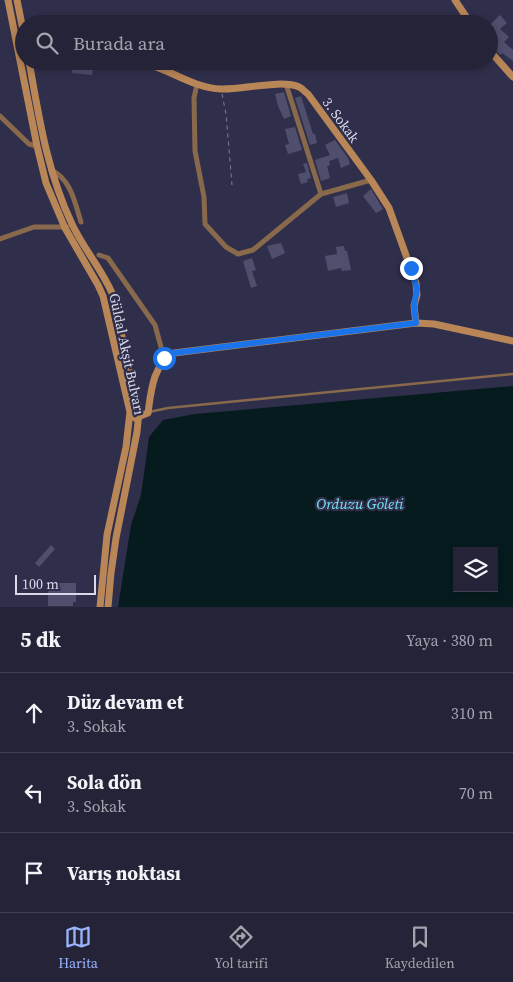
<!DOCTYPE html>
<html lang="tr">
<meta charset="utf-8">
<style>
:root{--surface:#242338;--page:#302f43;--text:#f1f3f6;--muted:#a3a4ae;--line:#414053;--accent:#9ab5fd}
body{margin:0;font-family:"Source Serif 4",serif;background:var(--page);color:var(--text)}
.controls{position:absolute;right:15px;bottom:15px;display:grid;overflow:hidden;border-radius:0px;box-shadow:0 2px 8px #0003}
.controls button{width:45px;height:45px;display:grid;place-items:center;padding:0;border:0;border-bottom:1px solid var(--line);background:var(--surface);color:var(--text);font:25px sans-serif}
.scale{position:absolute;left:15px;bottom:12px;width:81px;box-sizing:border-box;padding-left:5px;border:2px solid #d9d9eb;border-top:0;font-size:14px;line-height:18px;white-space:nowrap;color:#d9d9eb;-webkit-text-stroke:4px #302f4b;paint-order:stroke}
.stop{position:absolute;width:15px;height:15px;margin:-11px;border:4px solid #1a73e8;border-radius:50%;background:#fff}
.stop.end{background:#1a73e8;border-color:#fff;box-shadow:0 1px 5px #0008}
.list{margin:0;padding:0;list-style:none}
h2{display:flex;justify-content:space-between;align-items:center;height:65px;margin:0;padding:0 20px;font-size:21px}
h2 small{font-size:16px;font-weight:400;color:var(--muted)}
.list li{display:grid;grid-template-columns:32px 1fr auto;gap:15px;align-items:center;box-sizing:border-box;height:80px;padding:0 20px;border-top:1px solid var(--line)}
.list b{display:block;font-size:19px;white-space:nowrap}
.list p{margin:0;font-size:16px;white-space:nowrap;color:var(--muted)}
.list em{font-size:16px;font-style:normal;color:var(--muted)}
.icon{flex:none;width:28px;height:28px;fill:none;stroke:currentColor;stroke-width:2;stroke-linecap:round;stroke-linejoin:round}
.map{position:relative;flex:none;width:513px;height:607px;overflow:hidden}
.search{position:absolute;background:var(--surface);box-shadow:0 2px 8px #0003;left:15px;right:15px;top:15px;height:55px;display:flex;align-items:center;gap:12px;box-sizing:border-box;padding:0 18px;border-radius:28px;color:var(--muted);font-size:19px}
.sheet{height:305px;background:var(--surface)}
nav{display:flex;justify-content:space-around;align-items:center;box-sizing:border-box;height:70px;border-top:1px solid var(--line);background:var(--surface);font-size:14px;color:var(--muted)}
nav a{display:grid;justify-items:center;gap:2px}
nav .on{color:var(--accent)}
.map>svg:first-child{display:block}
.water{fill:#061b1e;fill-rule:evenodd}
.building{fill:#4f4e6c}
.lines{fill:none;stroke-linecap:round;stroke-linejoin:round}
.path{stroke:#7f7f96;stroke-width:1;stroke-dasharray:4 4;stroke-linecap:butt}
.lane{stroke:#89694c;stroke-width:2.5}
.street{stroke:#89694c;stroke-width:5}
.secondary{stroke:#b98657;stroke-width:7}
.route{stroke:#1a73e8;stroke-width:6}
.labels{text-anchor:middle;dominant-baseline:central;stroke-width:4.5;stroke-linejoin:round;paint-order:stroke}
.street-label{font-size:14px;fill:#d9d9eb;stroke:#302f4b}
.water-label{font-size:15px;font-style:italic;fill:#76e1f0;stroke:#302f4b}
</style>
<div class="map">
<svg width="513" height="607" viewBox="0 0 513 607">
<rect width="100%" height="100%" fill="#302f4b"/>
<!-- water -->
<path class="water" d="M513 386V607H118L131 525 141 495 149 437 163 420 195 414ZM457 551H494V588H457Z"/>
<!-- building -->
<g class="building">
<polygon points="500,15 507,23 500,29 509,37 504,42 513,50 513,61 502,53 500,55 489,41 489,26"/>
<polygon points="72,67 93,68 92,75 72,73"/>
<polygon points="284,92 291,116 284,119 278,106 275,94"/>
<polygon points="301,96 313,134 315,134 317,143 310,145 295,98"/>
<polygon points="295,127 302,150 288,154 285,145 289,144 285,129"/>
<polygon points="335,140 348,158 350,164 341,168 338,158 329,161 330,165 327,166 330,178 321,181 315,160 330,155 325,145"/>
<polygon points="307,163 311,178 307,179 308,182 301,184 298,174 306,172 303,164"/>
<polygon points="371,189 383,209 376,213 363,196"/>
<polygon points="347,193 349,203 336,207 333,197"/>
<polygon points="281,243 285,253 272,259 267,246"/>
<polygon points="344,246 345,251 347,251 351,270 342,271 341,268 328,271 325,256 337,254 336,247"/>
<polygon points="252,258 256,270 252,271 257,286 251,288 243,261"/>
<polygon points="51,545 55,549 39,567 35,563"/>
<polygon points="48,583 76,583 76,602 73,602 73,606 48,606"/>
</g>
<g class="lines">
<!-- path -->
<polyline class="path" points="222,94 226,114 232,185"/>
<!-- lane -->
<polyline class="lane" points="149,412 168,408 513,374"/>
<!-- street -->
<g class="street">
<polyline points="197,84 194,98 195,151 204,197 205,224 226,247 238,254 253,250 321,194 371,180"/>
<polyline points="286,84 321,194"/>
<polyline points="0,116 29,144 37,146"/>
<path d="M51 170C71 179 75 203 81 222"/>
<polyline points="0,239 34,227 67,227"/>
<polyline points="99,255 108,258 155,325 164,358"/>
</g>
<!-- secondary -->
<g class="secondary">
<polyline points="8,0 37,146 46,183 65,228 98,285 103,296 130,412 126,447 107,535 100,607"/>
<polyline points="17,0 24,35"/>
<polyline points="455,0 471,24"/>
<polyline points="489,50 513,77"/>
<path d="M29 61C39 117 47 172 72 224 83 248 101 268 112 293L139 411 137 432 116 538 111 573 108 607"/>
<path d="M136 61C166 66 191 88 221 89 241 90 282 79 299 87 302 88 305 92 308 94L371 180 389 208 416 283 417 295 414 306 416 323"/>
<path d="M135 418 148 413C151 391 153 364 174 353L416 323 434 324 513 341"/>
</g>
</g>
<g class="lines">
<!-- route -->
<polyline class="route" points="164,358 174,353 416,323 414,306 417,289 411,268"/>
</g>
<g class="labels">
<!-- street labels -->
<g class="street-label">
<text transform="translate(341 120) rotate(54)">3. Sokak</text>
<text transform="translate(127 354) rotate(78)">Güldal Akşit Bulvarı</text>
</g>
<!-- water labels -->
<g class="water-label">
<text x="360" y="503">Orduzu Göleti</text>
</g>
</g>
</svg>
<div class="controls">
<button><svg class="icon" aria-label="layers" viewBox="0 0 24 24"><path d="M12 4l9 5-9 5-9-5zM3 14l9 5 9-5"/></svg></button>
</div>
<div class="scale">100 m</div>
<div class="stop" style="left:164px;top:358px"></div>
<div class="stop end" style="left:411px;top:268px"></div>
<div class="search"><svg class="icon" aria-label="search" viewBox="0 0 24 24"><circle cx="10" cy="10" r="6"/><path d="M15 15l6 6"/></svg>Burada ara</div>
</div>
<section class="sheet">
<h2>5 dk<small>Yaya · 380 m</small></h2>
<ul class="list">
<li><svg class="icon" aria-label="ahead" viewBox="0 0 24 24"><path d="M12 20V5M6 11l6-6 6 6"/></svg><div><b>Düz devam et</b><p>3. Sokak</p></div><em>310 m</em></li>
<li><svg class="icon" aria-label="left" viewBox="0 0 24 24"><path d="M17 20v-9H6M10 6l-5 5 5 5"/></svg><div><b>Sola dön</b><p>3. Sokak</p></div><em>70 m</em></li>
<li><svg class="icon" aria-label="arrive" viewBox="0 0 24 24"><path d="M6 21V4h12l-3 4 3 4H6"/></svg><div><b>Varış noktası</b></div></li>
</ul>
</section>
<nav>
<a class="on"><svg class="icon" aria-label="map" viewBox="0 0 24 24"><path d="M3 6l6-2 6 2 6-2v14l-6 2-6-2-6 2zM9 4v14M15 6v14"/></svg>Harita</a>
<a><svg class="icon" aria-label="directions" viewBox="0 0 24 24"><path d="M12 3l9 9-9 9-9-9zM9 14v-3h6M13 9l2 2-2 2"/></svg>Yol tarifi</a>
<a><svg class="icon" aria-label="saved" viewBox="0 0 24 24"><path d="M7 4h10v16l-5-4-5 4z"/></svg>Kaydedilen</a>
</nav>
